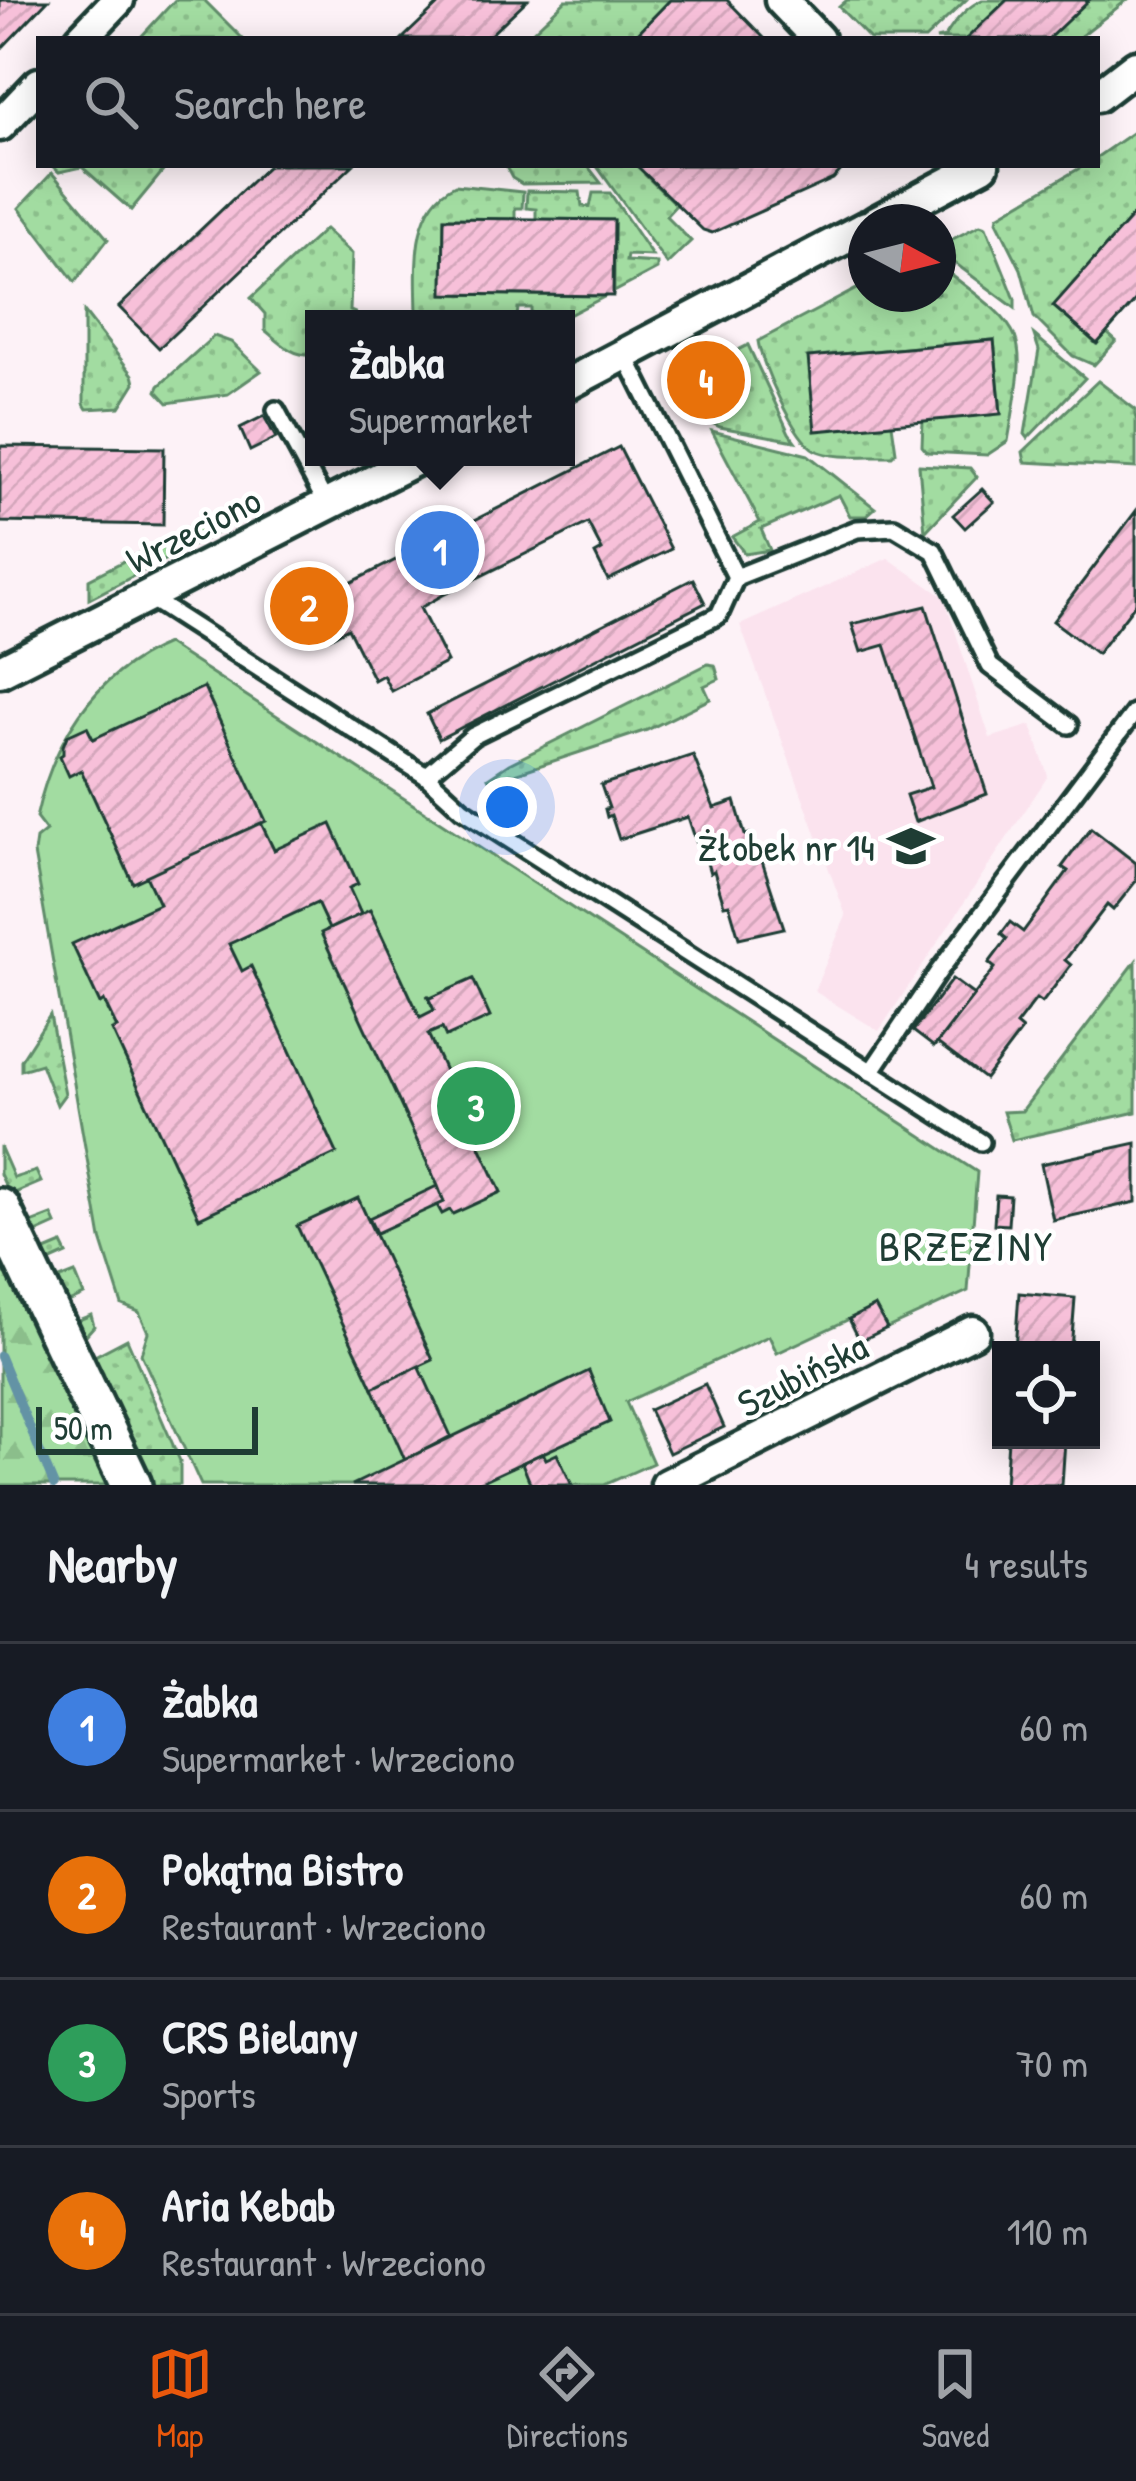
<!DOCTYPE html>
<meta charset="utf-8">
<style>
:root{--surface:#171b24;--page:#20242c;--text:#f1f3f6;--muted:#9ea1a6;--line:#363941;--accent:#ea580c}
body{margin:0;font-family:"Patrick Hand",sans-serif;background:var(--page);color:var(--text)}
.controls{position:absolute;right:36px;bottom:36px;display:grid;overflow:hidden;border-radius:0px;box-shadow:0 6px 30px #0003}
.controls button{width:108px;height:108px;display:grid;place-items:center;padding:0;border:0;border-bottom:3px solid var(--line);background:var(--surface);color:var(--text);font:60px sans-serif}
.compass{position:absolute;left:848px;top:204px;width:108px;height:108px;border-radius:50%;background:var(--surface);box-shadow:0 6px 30px #0003;rotate:97deg}
.scale{position:absolute;left:36px;bottom:30px;width:222px;box-sizing:border-box;padding-left:12px;border:6px solid #1f3d34;border-top:0;font-size:33px;line-height:42px;white-space:nowrap;color:#1f3d34;-webkit-text-stroke:9px #fff;paint-order:stroke}
.you{position:absolute;left:507px;top:807px;width:42px;height:42px;margin:-30px;border:9px solid #fff;border-radius:50%;background:#1a73e8;box-shadow:0 0 0 18px #1a73e833}
.badge{display:grid;place-items:center;width:78px;height:78px;border-radius:50%;background:var(--accent);color:#fff;font-size:39px;font-weight:700}
.pin{position:absolute;translate:-50% -50%;border:6px solid #fff;box-shadow:0 3px 12px #0006}
.popup{position:absolute;left:305px;top:310px;width:270px;height:156px;box-sizing:border-box;display:grid;place-content:center;border-radius:0px;background:var(--surface);filter:drop-shadow(0 3px 9px #0005);font-size:39px;white-space:nowrap;color:var(--muted)}
.popup b{font-size:45px;color:var(--text)}
.popup::after{content:'';position:absolute;left:50%;top:100%;margin-left:-24px;border:24px solid transparent;border-top-color:var(--surface)}
.list{margin:0;padding:0;list-style:none}
h2{display:flex;justify-content:space-between;align-items:center;height:156px;margin:0;padding:0 48px;font-size:51px}
h2 small{font-size:39px;font-weight:400;color:var(--muted)}
.list li{display:grid;grid-template-columns:78px 1fr auto;gap:36px;align-items:center;box-sizing:border-box;height:168px;padding:0 48px;border-top:3px solid var(--line)}
.list b{display:block;font-size:45px;white-space:nowrap}
.list p{margin:0;font-size:39px;white-space:nowrap;color:var(--muted)}
.list em{font-size:39px;font-style:normal;color:var(--muted)}
.icon{flex:none;width:66px;height:66px;fill:none;stroke:currentColor;stroke-width:2;stroke-linecap:round;stroke-linejoin:round}
.map{position:relative;flex:none;width:1136px;height:1485px;overflow:hidden}
.search{position:absolute;background:var(--surface);box-shadow:0 6px 30px #0003;left:36px;right:36px;top:36px;height:132px;display:flex;align-items:center;gap:30px;box-sizing:border-box;padding:0 42px;border-radius:0px;color:var(--muted);font-size:45px}
.sheet{height:828px;background:var(--surface)}
nav{display:flex;justify-content:space-around;align-items:center;box-sizing:border-box;height:168px;border-top:3px solid var(--line);background:var(--surface);font-size:33px;color:var(--muted)}
nav a{display:grid;justify-items:center;gap:6px}
nav .on{color:var(--accent)}
.map>svg:first-child{display:block}
.built{fill:#fbe3ee}
.green{fill:url(#green-dots);stroke:#608c6a;stroke-width:3}
.forest{fill:url(#forest-firs);stroke:#608c6a;stroke-width:3}
.pitch{fill:#a2dca1;stroke:#608c6a;stroke-width:3}
.lines{fill:none;stroke-linecap:round;stroke-linejoin:round}
.stream{stroke:#6393a5;stroke-width:9}
.building{fill:url(#building-hatch);stroke:#1f3d34;stroke-width:3}
.service-casing{stroke:#1f3d34;stroke-width:24}
.minor-casing{stroke:#1f3d34;stroke-width:39}
.tertiary-casing{stroke:#1f3d34;stroke-width:48}
.service{stroke:#fff;stroke-width:15}
.minor{stroke:#fff;stroke-width:30}
.tertiary{stroke:#fff;stroke-width:39}
.labels{text-anchor:middle;dominant-baseline:central;stroke-width:9;stroke-linejoin:round;paint-order:stroke}
.street-label{font-size:39px;fill:#1f3d34;stroke:#fff}
.poi-label{font-size:39px;fill:#1f3d34;stroke:#fff;text-anchor:end}
.neighbourhood-label{font-size:42px;letter-spacing:3px;fill:#1f3d34;stroke:#fff}
</style>
<div class="map">
<svg width="1136" height="1485" viewBox="0 0 1136 1485">
<defs>
<pattern id="green-dots" width="8" height="8" patternUnits="userSpaceOnUse" patternTransform="scale(3)"><rect width="8" height="8" fill="#a2dca1"/><path d="M2 2h.1M6 6h.1" fill="none" stroke="#8bbe8b" stroke-width="1.8" stroke-linecap="round"/></pattern>
<pattern id="forest-firs" width="22" height="20" patternUnits="userSpaceOnUse" patternTransform="scale(3)"><rect width="22" height="20" fill="#a2dca1"/><path d="M5 1l3.5 6h-7zM16 11l3.5 6h-7z" fill="#8bbe8b"/></pattern>
<pattern id="building-hatch" width="6" height="6" patternUnits="userSpaceOnUse" patternTransform="scale(3)"><rect width="6" height="6" fill="#f7c0d9"/><path d="M-1 1l2-2M0 6l6-6M5 7l2-2" fill="none" stroke="#d3a6bb"/></pattern>
</defs>
<rect width="100%" height="100%" fill="#fdf2f7"/>
<filter id="ink" filterUnits="userSpaceOnUse"><feTurbulence type="fractalNoise" baseFrequency=".00833" numOctaves="2"/><feDisplacementMap in="SourceGraphic" scale="24" xChannelSelector="R" yChannelSelector="G"/><feConvolveMatrix kernelMatrix="1 2 1 2 8 2 1 2 1" color-interpolation-filters="sRGB"/></filter>
<g filter="url(#ink)">
<!-- built -->
<polygon class="built" points="888,558 944,597 990,738 1031,725 1048,776 879,1031 814,991 846,916 740,625"/>
<!-- green -->
<g class="green">
<polygon points="175,0 204,0 243,39 139,39"/>
<polygon points="566,0 670,0 632,39 525,39"/>
<polygon points="847,0 966,0 925,39 870,39 839,7"/>
<path d="M982 0H1127L1077 39H936L945 37C954 22 966 7 982 0Z"/>
<polygon points="1136,130 1136,212 1054,306 1096,344 1107,333 1116,341 1094,365 1073,356 1034,317 1021,269 997,221 998,216 1085,165 1097,165 1097,157"/>
<polygon points="51,165 168,165 131,210 82,167 59,172"/>
<polygon points="505,165 587,165 601,183 522,184 512,178"/>
<polygon points="596,165 654,165 645,175 676,205 666,216 691,241 667,264"/>
<polygon points="52,173 108,239 75,282 19,208"/>
<path d="M455 185 523 192 522 208H515V219L444 218 443 294 606 296 561 319H531V308H518L517 317 504 319H417C417 275 408 207 455 185Z"/>
<polygon points="527,191 580,192 582,206 590,207 593,193 610,193 652,256 627,255 626,261 657,263 657,269 614,292 614,220 536,219 536,209 526,208"/>
<polygon points="980,225 986,227 1015,299 1015,308 940,252 941,245"/>
<path d="M325 229 352 254 350 311 355 313 351 319H314V355C293 357 280 343 265 330V314L251 298Z"/>
<path d="M938 265C1030 335 1028 327 1008 441L987 455 927 452 922 446 923 421 1001 413 994 340 808 357 892 424 896 452 892 456C870 455 835 460 815 450 794 439 761 363 758 341L866 284V294H938Z"/>
<polygon points="84,312 133,375 135,383 120,407 87,409 84,404"/>
<polygon points="1034,335 1085,378 1028,438 1025,434 1039,350"/>
<polygon points="214,336 231,342 261,371 228,394 168,403 157,391 159,386"/>
<polygon points="748,345 789,433 795,441 720,427 710,422 698,404 729,386 718,363 720,359"/>
<polygon points="1098,381 1136,410 1136,468 1025,462 1023,452"/>
<polygon points="712,431 808,455 875,508 866,516 850,516 839,495 761,529 770,550 745,554 732,537 760,522"/>
<polygon points="919,465 970,468 977,477 925,532"/>
<polygon points="232,505 249,516 89,599 89,579"/>
<polygon points="708,664 715,665 719,679 704,686 710,699 647,730 490,782 488,778 509,764"/>
<polygon points="1136,961 1136,1112 1012,1140 1003,1112 1022,1111"/>
<polygon points="50,1015 65,1094 57,1105 41,1064 21,1070 21,1060"/>
<polygon points="0,1146 14,1178 36,1171 41,1182 17,1192 31,1223 52,1215 56,1224 34,1234 43,1252 62,1244 67,1254 47,1263 55,1281 75,1273 84,1295 62,1305 71,1323 91,1315 94,1326 86,1335 73,1332 0,1174"/>
<polygon points="127,1339 180,1461 180,1485 145,1485 91,1358"/>
</g>
<!-- forest -->
<polygon class="forest" points="0,1242 114,1485 0,1485"/>
<!-- pitch -->
<path class="pitch" d="M167 644 977 1172 968 1291 887 1328 875 1307 777 1353 769 1336 626 1402 653 1463 604 1485H201L141 1354 148 1332 139 1312 122 1305 101 1239 34 853 36 839 46 831 36 818C53 742 92 675 167 644Z"/>
<g class="lines">
<!-- stream -->
<polyline class="stream" points="0,1356 54,1485"/>
</g>
<!-- building -->
<g class="building">
<polygon points="0,0 48,0 0,50"/>
<polygon points="443,0 527,0 486,39 402,39"/>
<polygon points="670,0 727,0 765,39 632,39"/>
<polygon points="1007,0 1089,0 1048,39 966,39"/>
<polygon points="269,165 353,165 159,348 119,307"/>
<polygon points="636,165 846,165 833,179 712,233 703,230"/>
<polygon points="1136,212 1136,300 1097,344 1053,306"/>
<polygon points="444,218 614,220 613,296 443,294"/>
<polygon points="994,340 1001,414 815,431 808,357"/>
<polygon points="718,363 726,380 694,397 685,380"/>
<polygon points="264,416 276,438 250,451 240,428"/>
<polygon points="0,446 164,448 163,525 0,522"/>
<polygon points="619,447 671,549 608,580 595,554 602,550 588,523 443,595 420,608 447,662 391,691 383,675 374,680 348,628 330,638 295,611"/>
<polygon points="982,489 994,502 965,528 953,515"/>
<polygon points="1136,511 1136,603 1097,654 1053,621"/>
<polygon points="693,579 705,603 439,739 427,714"/>
<polygon points="926,606 987,794 915,822 906,795 931,787 885,645 861,652 852,624"/>
<polygon points="204,687 266,821 133,883 81,770 69,776 60,756 63,754 63,746 67,736 87,727 93,739"/>
<polygon points="693,755 714,808 735,801 745,835 750,834 756,856 760,855 784,928 739,938 729,904 724,905 714,871 710,873 703,849 699,850 688,817 619,839 611,815 607,817 605,809 609,808 601,785"/>
<polygon points="261,823 274,850 331,824 358,884 349,888 361,914 329,929 317,903 229,944 242,971 251,966 337,1153 199,1218 112,1030 117,1028 104,1001 100,1004 72,944 159,904 146,876"/>
<polygon points="1091,828 1136,863 1136,881 1113,910 1107,905 1065,960 1071,965 1042,1003 1036,999 1016,1025 1022,1030 985,1079 937,1043 995,968 989,963 1007,939 1001,934 1010,922 1023,932 1068,871 1062,867"/>
<polygon points="370,910 420,1017 434,1010 427,995 430,998 473,979 490,1017 446,1037 442,1028 428,1034 501,1192 453,1214 450,1210 442,1214 437,1205 444,1202 438,1186 321,933"/>
<polygon points="952,979 974,995 934,1047 913,1031"/>
<polygon points="1136,1143 1136,1202 1053,1220 1041,1164"/>
<polygon points="437,1186 444,1202 376,1233 369,1218"/>
<polygon points="996,1195 1010,1196 1008,1225 994,1224"/>
<polygon points="358,1198 433,1360 373,1388 297,1226"/>
<polygon points="1019,1293 1075,1298 1071,1350 1015,1350"/>
<polygon points="875,1306 887,1328 860,1341 849,1319"/>
<polygon points="419,1366 451,1436 405,1460 373,1388"/>
<polygon points="589,1371 610,1422 474,1485 352,1485"/>
<polygon points="705,1384 724,1427 669,1453 649,1410"/>
<polygon points="1008,1440 1065,1440 1062,1485 1005,1485"/>
<polygon points="543,1453 546,1459 557,1454 572,1485 531,1485 522,1463"/>
</g>
<g class="lines">
<defs>
<g id="service">
<polyline points="625,355 736,577"/>
<polyline points="276,410 327,505"/>
<polyline points="148,597 426,776 462,809 981,1142"/>
<polyline points="426,776 473,736 719,615 736,577 857,529 894,527 934,551 990,666 1069,725"/>
<polyline points="871,1072 939,971 1134,713"/>
</g>
<g id="minor">
<polyline points="781,0 818,39"/>
<polyline points="81,39 118,0"/>
<polyline points="1097,96 1136,66"/>
<polyline points="0,125 39,84"/>
<polyline points="876,222 983,165"/>
<polyline points="566,385 866,227"/>
<polyline points="0,671 421,457"/>
<polyline points="667,1485 973,1332"/>
</g>
<polyline id="tertiary" points="0,1209 131,1485"/>
</defs>
<!-- service casing -->
<use href="#service" class="service-casing"/>
<!-- minor casing -->
<use href="#minor" class="minor-casing"/>
<!-- tertiary casing -->
<use href="#tertiary" class="tertiary-casing"/>
<!-- service -->
<use href="#service" class="service"/>
<!-- minor -->
<use href="#minor" class="minor"/>
<!-- tertiary -->
<use href="#tertiary" class="tertiary"/>
</g>
</g>
<!-- icons -->
<defs>
<symbol id="school-bare" viewBox="-9 -9 18 18"><path d="M0-5L7-2L0 1L-7-2ZM-4 1L0 2.5L4 1V4Q0 6-4 4Z" fill="#1f3d34" stroke="#fff" stroke-width="2.5" paint-order="stroke"/></symbol>
</defs>
<g fill-rule="evenodd">
<use href="#school-bare" x="878" y="813" width="66" height="66"/>
</g>
<g class="labels">
<!-- street labels -->
<g class="street-label">
<text transform="translate(193 529) rotate(-27)">Wrzeciono</text>
<text transform="translate(802 1374) rotate(-27)">Szubińska</text>
</g>
<!-- poi labels -->
<g class="poi-label">
<text x="875" y="846">Żłobek nr 14</text>
</g>
<!-- neighbourhood labels -->
<g class="neighbourhood-label">
<text x="967" y="1245">BRZEZINY</text>
</g>
</g>
</svg>
<div class="controls">
<button><svg class="icon" aria-label="locate" viewBox="0 0 24 24"><circle cx="12" cy="12" r="6"/><path d="M12 2v4M12 18v4M2 12h4M18 12h4"/></svg></button>
</div>
<svg class="compass" viewBox="-18 -18 36 36"><path d="M0-13l5 13h-10z" fill="#e53935"/><path d="M0 13l5-13h-10z" fill="#9ea1a6"/></svg>
<div class="scale">50 m</div>
<div class="you"></div>
<div class="pin badge" style="left:440px;top:550px;background:#3f7fe0">1</div>
<div class="popup"><b>Żabka</b>Supermarket</div>
<div class="pin badge" style="left:309px;top:606px;background:#e8710a">2</div>
<div class="pin badge" style="left:476px;top:1106px;background:#2e9e5b">3</div>
<div class="pin badge" style="left:706px;top:380px;background:#e8710a">4</div>
<div class="search"><svg class="icon" aria-label="search" viewBox="0 0 24 24"><circle cx="10" cy="10" r="6"/><path d="M15 15l6 6"/></svg>Search here</div>
</div>
<section class="sheet">
<h2>Nearby<small>4 results</small></h2>
<ul class="list">
<li><span class="badge" style="background:#3f7fe0">1</span><div><b>Żabka</b><p>Supermarket · Wrzeciono</p></div><em>60 m</em></li>
<li><span class="badge" style="background:#e8710a">2</span><div><b>Pokątna Bistro</b><p>Restaurant · Wrzeciono</p></div><em>60 m</em></li>
<li><span class="badge" style="background:#2e9e5b">3</span><div><b>CRS Bielany</b><p>Sports</p></div><em>70 m</em></li>
<li><span class="badge" style="background:#e8710a">4</span><div><b>Aria Kebab</b><p>Restaurant · Wrzeciono</p></div><em>110 m</em></li>
</ul>
</section>
<nav>
<a class="on"><svg class="icon" aria-label="map" viewBox="0 0 24 24"><path d="M3 6l6-2 6 2 6-2v14l-6 2-6-2-6 2zM9 4v14M15 6v14"/></svg>Map</a>
<a><svg class="icon" aria-label="directions" viewBox="0 0 24 24"><path d="M12 3l9 9-9 9-9-9zM9 14v-3h6M13 9l2 2-2 2"/></svg>Directions</a>
<a><svg class="icon" aria-label="saved" viewBox="0 0 24 24"><path d="M7 4h10v16l-5-4-5 4z"/></svg>Saved</a>
</nav>
